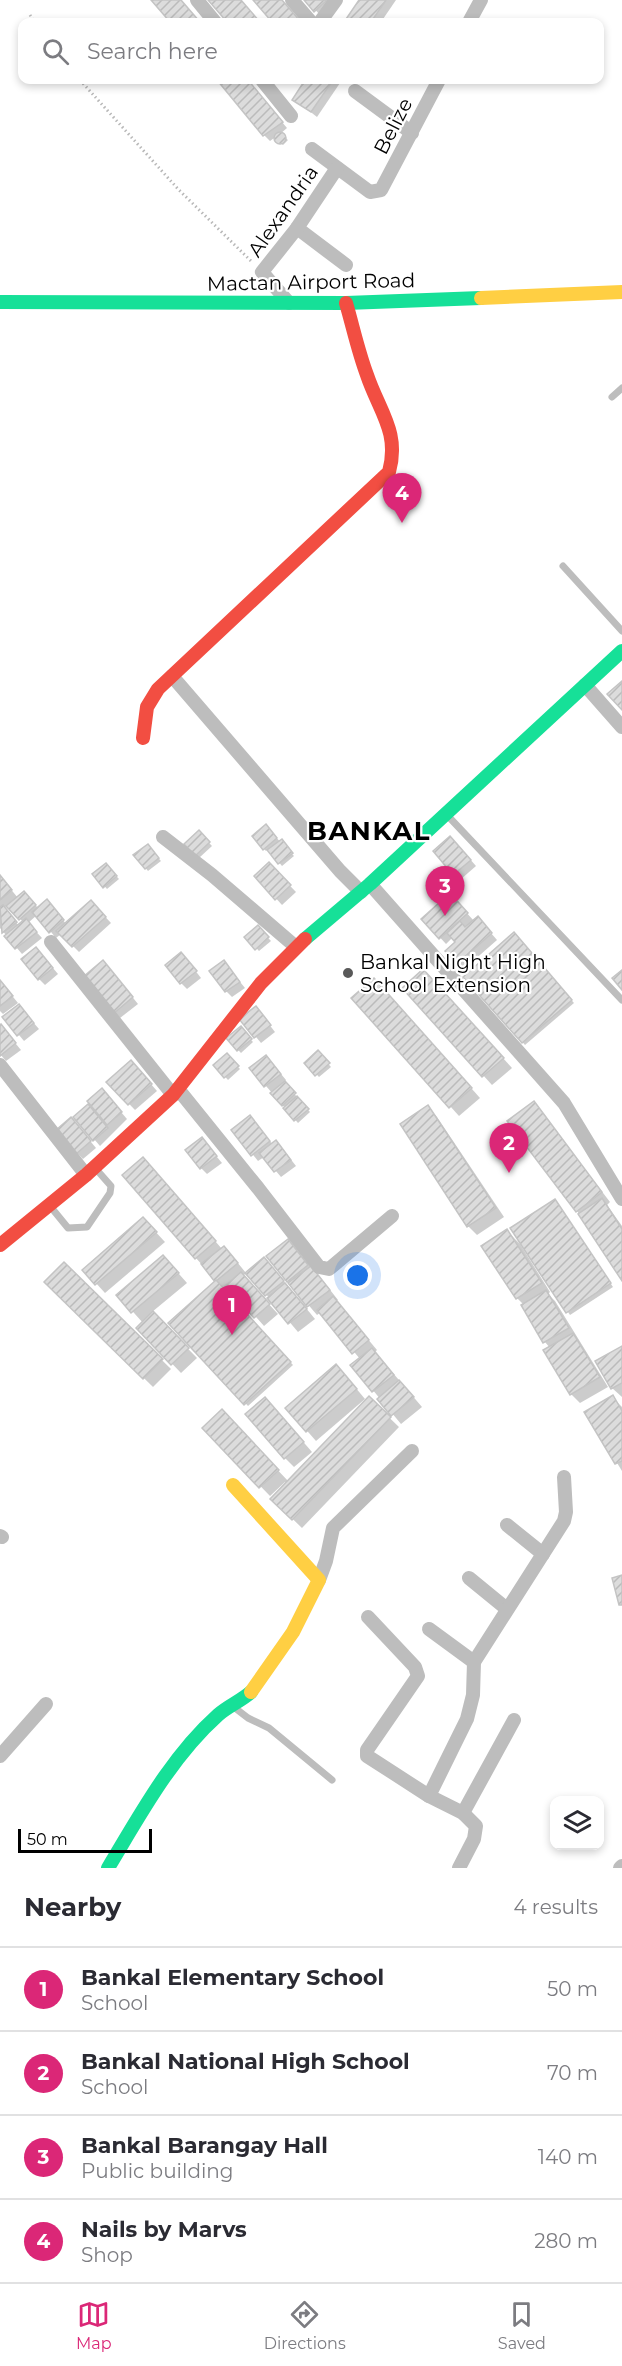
<!DOCTYPE html>
<style>
:root{--surface:#fff;--page:#f2f2f3;--text:#2b2b33;--muted:#7c7c81;--line:#e1e1e2;--accent:#db2777}
body{margin:0;font-family:Montserrat,sans-serif;background:var(--page);color:var(--text)}
.controls{position:absolute;right:18px;bottom:18px;display:grid;overflow:hidden;border-radius:12px;box-shadow:0 3px 9px #0003}
.controls button{width:54px;height:54px;display:grid;place-items:center;padding:0;border:0;border-bottom:2px solid var(--line);background:var(--surface);color:var(--text);font:30px sans-serif}
.scale{position:absolute;left:18px;bottom:15px;width:134px;box-sizing:border-box;padding-left:6px;border:3px solid #000;border-top:0;font-size:16px;line-height:21px;white-space:nowrap;color:#000;-webkit-text-stroke:4px #fff;paint-order:stroke}
.you{position:absolute;left:358px;top:1276px;width:21px;height:21px;margin:-15px;border:4px solid #fff;border-radius:50%;background:#1a73e8;box-shadow:0 0 0 9px #1a73e833}
.badge{display:grid;place-items:center;width:39px;height:39px;border-radius:50%;background:var(--accent);color:#fff;font-size:20px;font-weight:700}
.pin{position:absolute;translate:-50% -50px;filter:drop-shadow(0 2px 3px #0008)}
.pin::after{content:'';position:absolute;top:32px;width:21px;height:18px;background:inherit;clip-path:polygon(0 0,100% 0,50% 100%)}
.list{margin:0;padding:0;list-style:none}
h2{display:flex;justify-content:space-between;align-items:center;height:78px;margin:0;padding:0 24px;font-size:26px}
h2 small{font-size:20px;font-weight:400;color:var(--muted)}
.list li{display:grid;grid-template-columns:39px 1fr auto;gap:18px;align-items:center;box-sizing:border-box;height:84px;padding:0 24px;border-top:2px solid var(--line)}
.list b{display:block;font-size:22px;white-space:nowrap}
.list p{margin:0;font-size:20px;white-space:nowrap;color:var(--muted)}
.list em{font-size:20px;font-style:normal;color:var(--muted)}
.icon{flex:none;width:33px;height:33px;fill:none;stroke:currentColor;stroke-width:2;stroke-linecap:round;stroke-linejoin:round}
.map{position:relative;flex:none;width:622px;height:1868px;overflow:hidden}
.search{position:absolute;background:var(--surface);box-shadow:0 3px 9px #0003;left:18px;right:18px;top:18px;height:66px;display:flex;align-items:center;gap:15px;box-sizing:border-box;padding:0 21px;border-radius:12px;color:var(--muted);font-size:22px}
.sheet{height:414px;background:var(--surface)}
nav{display:flex;justify-content:space-around;align-items:center;box-sizing:border-box;height:84px;border-top:2px solid var(--line);background:var(--surface);font-size:16px;color:var(--muted)}
nav a{display:grid;justify-items:center;gap:3px}
nav .on{color:var(--accent)}
.map>svg:first-child{display:block}
.shadow{fill:#0003;fill-rule:evenodd}
.building{fill:url(#building-hatch);stroke:#c4c4c4;stroke-width:1.5}
.lines{fill:none;stroke-linecap:round;stroke-linejoin:round}
.path{stroke:#b8b8b8;stroke-width:3;stroke-dasharray:1.5 3;stroke-linecap:butt}
.lane{stroke:#bdbdbd;stroke-width:7}
.street{stroke:#bdbdbd;stroke-width:14}
.fast{stroke:#16e098;stroke-width:14}
.slow{stroke:#ffcf43;stroke-width:14}
.jam{stroke:#f24e42;stroke-width:14}
.poi-dot{fill:#595959;stroke:#fff;stroke-width:2}
.labels{text-anchor:middle;dominant-baseline:central;stroke-width:4.5;stroke-linejoin:round;paint-order:stroke}
.street-label{font-size:20px;fill:#000;stroke:#fff}
.poi-label{font-size:20px;fill:#000;stroke:#fff;text-anchor:start}
.district-label{font-size:26px;font-weight:bold;letter-spacing:1.5px;fill:#000;stroke:#fff}
</style>
<div class="map">
<svg width="622" height="1868" viewBox="0 0 622 1868">
<defs>
<pattern id="building-hatch" width="6" height="6" patternUnits="userSpaceOnUse" patternTransform="scale(1.5)"><rect width="6" height="6" fill="#dcdcdc"/><path d="M-1 1l2-2M0 6l6-6M5 7l2-2" fill="none" stroke="#bbb"/></pattern>
</defs>
<rect width="100%" height="100%" fill="#fff"/>
<!-- shadow -->
<g class="shadow">
<polygon points="306,0 334,0 321,16"/>
<polygon points="361,0 396,0 381,22 346,22"/>
<polygon points="219,80 247,80 287,128 280,134 288,140 283,145 277,140 277,136 270,141 264,135"/>
<polygon points="307,80 342,80 317,117 294,99"/>
<polygon points="268,829 294,856 282,866 268,849 266,851 264,849"/>
<polygon points="199,832 212,846 199,858 186,844"/>
<polygon points="456,843 476,866 460,880 435,851"/>
<polygon points="150,849 161,861 148,871 136,856"/>
<polygon points="269,864 296,892 282,905 256,876"/>
<polygon points="106,865 119,879 107,889 94,874"/>
<path d="M0 876 18 898 24 893 38 908 53 907 66 924 97 908 111 923 79 952 61 934 56 938 37 915 28 923 42 938 22 954 0 928ZM7 905 23 922 19 926 4 908Z"/>
<polygon points="456,901 474,921 478,918 497,940 464,969 447,951 457,942 453,937 446,944 423,919"/>
<polygon points="258,927 271,941 259,951 246,937"/>
<polygon points="514,934 574,1003 525,1045 465,977"/>
<polygon points="42,955 58,974 45,985 39,979"/>
<polygon points="187,960 201,978 187,989 181,983"/>
<polygon points="224,962 245,988 232,997 226,991"/>
<polygon points="109,968 138,1004 120,1018 115,1013"/>
<polygon points="432,980 512,1068 492,1085 404,988"/>
<polygon points="0,981 18,1003 3,1014 0,1011"/>
<polygon points="383,989 480,1098 459,1116 353,998"/>
<polygon points="19,1006 39,1029 24,1041 4,1017"/>
<polygon points="261,1014 275,1032 261,1043 241,1019"/>
<polygon points="1,1026 21,1050 6,1061 0,1054"/>
<polygon points="240,1028 253,1042 241,1053 228,1039"/>
<polygon points="318,1052 331,1067 319,1077 306,1063"/>
<polygon points="227,1055 240,1069 228,1080 215,1065"/>
<polygon points="272,1063 286,1080 284,1082 310,1112 298,1123 266,1086"/>
<polygon points="137,1068 157,1091 135,1110 108,1082"/>
<polygon points="102,1090 127,1119 100,1146 75,1117"/>
<polygon points="534,1103 610,1202 607,1205 622,1226 622,1278 577,1211"/>
<polygon points="428,1107 437,1117 504,1217 477,1235 468,1226"/>
<polygon points="255,1123 273,1145 282,1148 296,1166 281,1177 264,1157 258,1161 233,1130"/>
<polygon points="77,1125 96,1148 83,1159 77,1153"/>
<polygon points="207,1145 222,1163 207,1174 201,1168"/>
<polygon points="152,1168 222,1249 233,1257 246,1273 243,1276 278,1314 264,1326 229,1287 224,1291 293,1365 248,1406 171,1323 217,1282 196,1258"/>
<polygon points="557,1203 613,1287 570,1315 512,1229"/>
<polygon points="152,1228 165,1242 105,1293 84,1270"/>
<polygon points="507,1231 520,1244 550,1292 548,1294 555,1301 608,1387 580,1403 571,1394 550,1348 545,1342 524,1305 517,1298"/>
<polygon points="288,1241 320,1277 338,1300 336,1301 377,1350 375,1352 422,1407 401,1424 352,1365 360,1359 321,1312 317,1315 288,1281"/>
<polygon points="64,1264 171,1369 153,1387 46,1282"/>
<polygon points="172,1266 187,1283 152,1312 197,1358 181,1373 138,1328 143,1323 118,1295"/>
<polygon points="273,1268 315,1319 298,1332 248,1273"/>
<polygon points="622,1348 622,1397 612,1388"/>
<polygon points="345,1375 365,1399 316,1441 287,1408"/>
<polygon points="612,1397 622,1407 622,1471 586,1412"/>
<polygon points="369,1398 399,1427 302,1528 272,1499 287,1484 285,1482 270,1496 204,1428 222,1411 289,1482"/>
<polygon points="274,1408 312,1452 294,1467 285,1458"/>
</g>
<!-- building -->
<g class="building">
<polygon points="151,0 181,0 200,22 170,22"/>
<polygon points="208,0 241,0 260,22 227,22"/>
<polygon points="253,0 282,0 301,22 272,22"/>
<polygon points="304,0 327,0 314,12"/>
<polygon points="359,0 386,0 371,22 344,22"/>
<polygon points="217,80 248,80 283,122 263,136"/>
<polygon points="305,80 333,80 311,112 292,100"/>
<circle cx="280" cy="138" r="6"/>
<polygon points="622,681 622,710 607,694"/>
<polygon points="266,824 277,838 263,850 252,836"/>
<polygon points="199,830 210,842 195,856 184,844"/>
<polygon points="450,836 471,860 453,875 433,851"/>
<polygon points="282,839 293,853 278,864 267,850"/>
<polygon points="148,844 159,858 145,869 133,855"/>
<polygon points="269,862 291,885 275,900 254,876"/>
<polygon points="106,863 117,876 103,888 92,874"/>
<polygon points="0,875 12,890 0,900"/>
<polygon points="24,891 36,905 19,920 6,906"/>
<polygon points="450,893 468,913 439,939 421,919"/>
<polygon points="47,899 64,920 49,933 32,912"/>
<polygon points="91,900 106,917 72,947 56,931"/>
<polygon points="3,905 17,922 2,933 0,907"/>
<polygon points="478,916 492,933 457,964 445,951 455,942 447,933 460,921 465,927"/>
<polygon points="26,918 37,932 15,949 4,936"/>
<polygon points="258,925 269,937 255,950 244,937"/>
<polygon points="514,932 572,1000 522,1043 463,977"/>
<polygon points="36,947 53,968 38,980 21,959"/>
<polygon points="181,952 197,971 180,984 165,965"/>
<polygon points="103,960 133,997 113,1014 83,977"/>
<polygon points="224,960 240,982 225,992 209,971"/>
<polygon points="423,969 504,1058 482,1077 402,988"/>
<polygon points="622,970 622,990 612,978"/>
<polygon points="374,978 472,1088 449,1108 351,998"/>
<polygon points="0,980 13,996 0,1006"/>
<polygon points="19,1004 34,1023 17,1036 2,1017"/>
<polygon points="256,1006 271,1025 254,1038 239,1019"/>
<polygon points="1,1024 16,1043 0,1056 0,1025"/>
<polygon points="241,1026 252,1039 237,1051 226,1038"/>
<polygon points="318,1050 330,1063 315,1076 304,1063"/>
<polygon points="227,1053 239,1066 224,1078 213,1065"/>
<polygon points="266,1055 281,1074 264,1087 249,1068"/>
<polygon points="131,1060 152,1084 128,1105 106,1082"/>
<polygon points="285,1081 296,1093 282,1106 270,1093"/>
<polygon points="102,1088 122,1112 107,1125 87,1101"/>
<polygon points="297,1096 309,1109 294,1121 283,1108"/>
<polygon points="534,1101 602,1192 576,1212 507,1121"/>
<polygon points="88,1104 108,1128 93,1141 73,1117"/>
<polygon points="428,1105 496,1208 467,1227 400,1124"/>
<polygon points="250,1115 270,1141 251,1156 231,1130"/>
<polygon points="71,1117 91,1141 76,1154 56,1130"/>
<polygon points="202,1137 217,1156 200,1169 185,1150"/>
<polygon points="276,1140 291,1160 274,1172 259,1153"/>
<polygon points="143,1157 216,1241 195,1259 122,1175"/>
<polygon points="602,1198 622,1229 622,1281 578,1214"/>
<polygon points="555,1199 611,1283 566,1313 510,1228"/>
<polygon points="143,1217 157,1232 95,1285 82,1270"/>
<polygon points="507,1229 542,1283 516,1299 481,1246"/>
<polygon points="288,1239 308,1265 287,1282 266,1256"/>
<polygon points="224,1246 238,1263 215,1282 201,1264"/>
<polygon points="163,1255 179,1273 131,1313 116,1295"/>
<polygon points="264,1257 284,1281 265,1296 245,1273"/>
<polygon points="64,1262 163,1359 143,1379 44,1282"/>
<polygon points="311,1266 330,1290 307,1307 288,1283"/>
<polygon points="241,1272 270,1304 254,1318 225,1286"/>
<polygon points="216,1280 291,1362 244,1405 168,1323"/>
<polygon points="285,1283 307,1309 288,1324 267,1298"/>
<polygon points="546,1290 569,1328 543,1343 521,1305"/>
<polygon points="333,1296 369,1340 352,1354 317,1310"/>
<polygon points="153,1311 189,1348 171,1365 136,1328"/>
<polygon points="573,1333 600,1377 570,1395 543,1350"/>
<polygon points="622,1346 622,1383 611,1389 595,1361"/>
<polygon points="372,1348 394,1375 372,1392 350,1365"/>
<polygon points="336,1364 357,1389 306,1432 285,1408"/>
<polygon points="399,1380 414,1397 391,1416 377,1399"/>
<polygon points="613,1395 622,1411 622,1461 615,1464 584,1412"/>
<polygon points="369,1396 391,1417 292,1520 270,1499"/>
<polygon points="265,1397 304,1442 284,1459 245,1414"/>
<polygon points="222,1409 279,1470 259,1488 202,1428"/>
<polygon points="622,1575 622,1605 619,1605 612,1578"/>
</g>
<g class="lines">
<!-- path -->
<g class="path">
<polyline points="30,15 35,22"/>
<polyline points="80,80 178,189 252,262"/>
</g>
<!-- lane -->
<g class="lane">
<polyline points="612,397 622,388"/>
<polyline points="563,566 622,631"/>
<polyline points="447,815 622,1000"/>
<polyline points="50,1206 68,1228 87,1227 110,1193 111,1186 96,1169"/>
<polyline points="235,1708 248,1718 269,1728 332,1780"/>
</g>
<!-- street -->
<g class="street">
<polyline points="197,0 215,22"/>
<polyline points="292,0 311,22"/>
<polyline points="320,22 336,0"/>
<polyline points="469,22 481,0"/>
<polyline points="262,80 291,116"/>
<polyline points="355,91 412,133"/>
<polyline points="312,149 370,192 381,190 439,80"/>
<polyline points="297,228 346,265"/>
<polyline points="289,303 262,272 297,228 337,168"/>
<polyline points="172,676 340,871 361,892"/>
<polyline points="585,685 622,727"/>
<polyline points="163,837 212,875 296,947"/>
<polyline points="370,884 564,1103 622,1199"/>
<polyline points="51,942 173,1095"/>
<polyline points="0,1065 86,1175"/>
<polyline points="178,1089 258,1188 319,1267 329,1269 392,1216"/>
<polyline points="507,1525 543,1554"/>
<polyline points="0,1536 2,1537"/>
<polyline points="469,1578 507,1609"/>
<polyline points="319,1580 326,1561 333,1528 412,1451"/>
<polyline points="368,1617 415,1667 418,1676 367,1750 367,1756 429,1796"/>
<polyline points="429,1629 474,1662"/>
<polyline points="0,1756 46,1704"/>
<polyline points="463,1813 514,1720"/>
<polyline points="459,1868 474,1839 476,1826 463,1813 429,1796 467,1719 473,1695 474,1662 564,1521 566,1512 564,1477"/>
<polyline points="620,1868 622,1866"/>
</g>
<!-- fast -->
<g class="fast">
<polyline points="0,302 346,303 481,298"/>
<polyline points="305,939 370,884 622,651"/>
<path d="M108 1868C140 1815 171 1757 218 1715 228 1706 241 1701 251 1692"/>
</g>
<!-- slow -->
<g class="slow">
<polyline points="481,298 622,292"/>
<polyline points="233,1485 319,1580 293,1632 251,1692"/>
</g>
<!-- jam -->
<g class="jam">
<path d="M143 738 147 707 158 689 389 472C400 432 379 411 367 375 358 351 353 327 346 303"/>
<polyline points="0,1245 86,1175 173,1095 261,983 305,939"/>
</g>
</g>
<!-- markers -->
<circle class="poi-dot" cx="348" cy="973" r="6"/>
<g class="labels">
<!-- street labels -->
<g class="street-label">
<text transform="translate(393 126) rotate(-63)">Belize</text>
<text transform="translate(283 211) rotate(-55)">Alexandria</text>
<text transform="translate(311 282) rotate(-1)">Mactan Airport Road</text>
</g>
<!-- poi labels -->
<g class="poi-label">
<text x="360" y="962">Bankal Night High<tspan x="360" dy="23">School Extension</tspan></text>
</g>
<!-- district labels -->
<g class="district-label">
<text x="369" y="831">BANKAL</text>
</g>
</g>
</svg>
<div class="controls">
<button><svg class="icon" aria-label="layers" viewBox="0 0 24 24"><path d="M12 4l9 5-9 5-9-5zM3 14l9 5 9-5"/></svg></button>
</div>
<div class="scale">50 m</div>
<div class="you"></div>
<div class="pin badge" style="left:232px;top:1335px">1</div>
<div class="pin badge" style="left:509px;top:1173px">2</div>
<div class="pin badge" style="left:445px;top:916px">3</div>
<div class="pin badge" style="left:402px;top:523px">4</div>
<div class="search"><svg class="icon" aria-label="search" viewBox="0 0 24 24"><circle cx="10" cy="10" r="6"/><path d="M15 15l6 6"/></svg>Search here</div>
</div>
<section class="sheet">
<h2>Nearby<small>4 results</small></h2>
<ul class="list">
<li><span class="badge">1</span><div><b>Bankal Elementary School</b><p>School</p></div><em>50 m</em></li>
<li><span class="badge">2</span><div><b>Bankal National High School</b><p>School</p></div><em>70 m</em></li>
<li><span class="badge">3</span><div><b>Bankal Barangay Hall</b><p>Public building</p></div><em>140 m</em></li>
<li><span class="badge">4</span><div><b>Nails by Marvs</b><p>Shop</p></div><em>280 m</em></li>
</ul>
</section>
<nav>
<a class="on"><svg class="icon" aria-label="map" viewBox="0 0 24 24"><path d="M3 6l6-2 6 2 6-2v14l-6 2-6-2-6 2zM9 4v14M15 6v14"/></svg>Map</a>
<a><svg class="icon" aria-label="directions" viewBox="0 0 24 24"><path d="M12 3l9 9-9 9-9-9zM9 14v-3h6M13 9l2 2-2 2"/></svg>Directions</a>
<a><svg class="icon" aria-label="saved" viewBox="0 0 24 24"><path d="M7 4h10v16l-5-4-5 4z"/></svg>Saved</a>
</nav>
